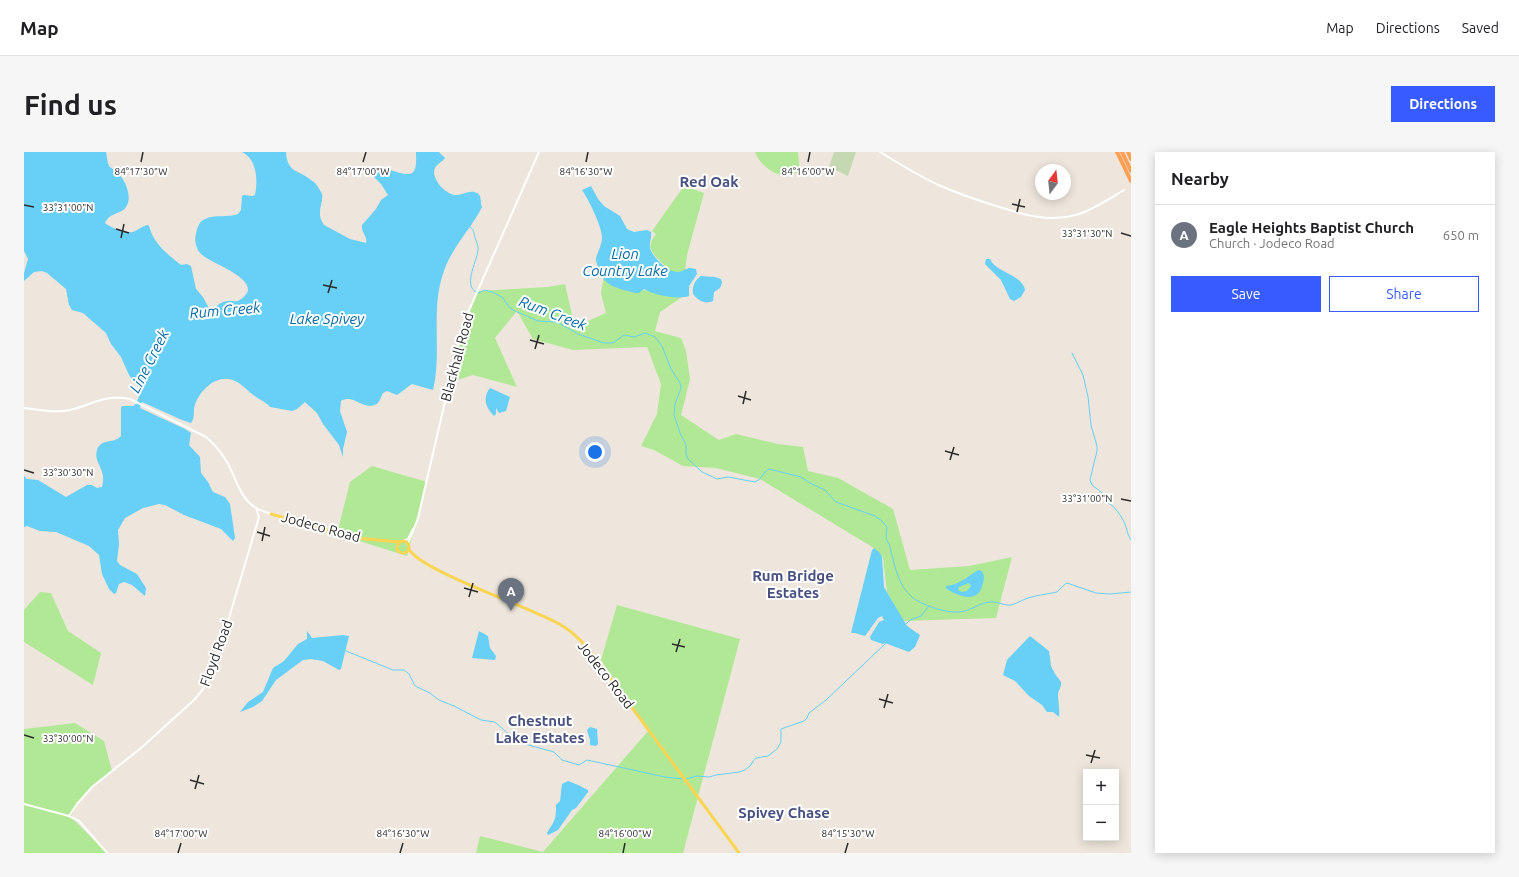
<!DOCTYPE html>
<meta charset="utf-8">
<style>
:root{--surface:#fff;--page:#f6f6f6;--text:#202124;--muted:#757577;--line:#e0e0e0;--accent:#375bff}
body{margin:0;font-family:Ubuntu,sans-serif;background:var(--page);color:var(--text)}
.controls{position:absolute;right:12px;bottom:12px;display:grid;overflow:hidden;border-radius:0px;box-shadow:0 2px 10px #0003}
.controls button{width:36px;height:36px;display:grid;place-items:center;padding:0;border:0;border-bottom:1px solid var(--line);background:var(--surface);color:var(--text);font:20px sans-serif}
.compass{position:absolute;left:1011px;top:12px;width:36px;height:36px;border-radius:50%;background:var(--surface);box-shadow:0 2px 10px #0003;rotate:15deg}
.you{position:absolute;left:571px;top:300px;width:14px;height:14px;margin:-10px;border:3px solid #fff;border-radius:50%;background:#1a73e8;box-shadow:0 0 0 6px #1a73e833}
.badge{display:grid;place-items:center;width:26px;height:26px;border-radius:50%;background:var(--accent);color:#fff;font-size:13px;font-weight:700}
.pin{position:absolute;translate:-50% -33px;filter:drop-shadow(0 1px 2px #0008)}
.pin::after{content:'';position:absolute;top:21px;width:14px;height:12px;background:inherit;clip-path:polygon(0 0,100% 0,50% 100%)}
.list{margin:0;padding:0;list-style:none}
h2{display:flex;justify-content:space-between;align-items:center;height:52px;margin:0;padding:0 16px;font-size:17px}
h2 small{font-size:13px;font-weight:400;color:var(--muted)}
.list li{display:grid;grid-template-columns:26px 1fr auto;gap:12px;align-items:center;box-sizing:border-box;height:60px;padding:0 16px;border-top:1px solid var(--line)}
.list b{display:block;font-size:15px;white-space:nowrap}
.list p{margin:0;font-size:13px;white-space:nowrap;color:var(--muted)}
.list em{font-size:13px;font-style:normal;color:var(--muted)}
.actions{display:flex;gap:8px;padding:12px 16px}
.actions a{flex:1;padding:9px 0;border:1px solid var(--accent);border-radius:0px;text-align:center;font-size:14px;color:var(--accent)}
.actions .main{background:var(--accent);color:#fff}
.map{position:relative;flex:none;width:1107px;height:701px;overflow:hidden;border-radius:0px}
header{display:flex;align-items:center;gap:24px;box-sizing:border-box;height:56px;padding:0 20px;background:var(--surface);border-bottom:1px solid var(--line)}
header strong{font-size:19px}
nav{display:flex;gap:22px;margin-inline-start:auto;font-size:14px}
.intro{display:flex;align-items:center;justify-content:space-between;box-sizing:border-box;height:96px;padding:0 24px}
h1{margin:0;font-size:28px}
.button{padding:10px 18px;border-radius:0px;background:var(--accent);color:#fff;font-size:14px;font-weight:700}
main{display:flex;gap:24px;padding:0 24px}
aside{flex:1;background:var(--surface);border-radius:0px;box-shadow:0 2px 10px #0003}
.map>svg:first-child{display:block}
.green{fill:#b0e895}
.cemetery{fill:#c4d9b2}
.water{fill:#68cff7;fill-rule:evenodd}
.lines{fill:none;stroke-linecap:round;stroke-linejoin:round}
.stream{stroke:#68cff7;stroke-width:1}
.minor{stroke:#fff;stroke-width:2}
.major{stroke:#fad554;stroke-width:3}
.highway{stroke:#ffa055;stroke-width:4}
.ticks{fill:none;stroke:#2b2b2b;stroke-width:1.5}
.labels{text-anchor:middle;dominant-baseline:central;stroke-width:4;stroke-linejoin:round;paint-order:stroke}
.street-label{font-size:14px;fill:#2b2b2b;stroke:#fff}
.neighbourhood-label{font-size:15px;font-weight:bold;fill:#48517f;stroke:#fff}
.water-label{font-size:15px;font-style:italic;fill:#046ca5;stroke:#fff}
.ticks-label{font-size:10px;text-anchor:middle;fill:#2b2b2b;stroke:#fff;stroke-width:4;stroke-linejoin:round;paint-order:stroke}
</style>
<header>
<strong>Map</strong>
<nav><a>Map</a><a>Directions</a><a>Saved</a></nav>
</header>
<div class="intro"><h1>Find us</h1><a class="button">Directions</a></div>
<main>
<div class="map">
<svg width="1107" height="701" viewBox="0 0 1107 701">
<rect width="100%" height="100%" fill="#eee6dc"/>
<!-- green -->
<g class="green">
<path d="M731 0H774L776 21C770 22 761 24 754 22 744 19 734 9 731 0Z"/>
<polygon points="660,34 680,41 663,103 661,121 648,121 631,104 626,95 628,88 632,82 628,79"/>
<polygon points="580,123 617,138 638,139 658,145 636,160 631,179 657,186 662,199 666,227 657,263 695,288 712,282 754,292 779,295 784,319 814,326 869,357 886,418 945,414 988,405 972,466 879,469 863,440 859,405 850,396 736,327 692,316 659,314 630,298 617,294 633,262 637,232 623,195 549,198 509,187 493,159 471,186 493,235 449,223 427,230 438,177 454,139 524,135 541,132 549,167 564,169 582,161 577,141"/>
<polygon points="348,314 403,330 383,404 313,382 326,330"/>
<polygon points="16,440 27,441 44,479 77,501 69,533 0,490 0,458"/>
<polygon points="593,453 716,487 659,701 452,701 456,684 519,700 625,578 577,508"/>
<path d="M51 571 80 589 88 619C70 634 57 642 47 665L83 701H0V577Z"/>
</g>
<!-- cemetery -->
<polygon class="cemetery" points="810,0 832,0 824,24 805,15"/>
<!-- water -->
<g class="water">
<path d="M0 0H82C83 4 83 12 86 15 88 17 91 18 94 21 101 28 109 45 102 55 98 62 86 60 81 71 87 76 101 81 109 80 114 78 118 74 124 73L125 74C130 92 142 101 157 113L163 112 167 114 172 137 179 145 186 158C191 156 194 152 199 150 204 148 209 150 214 149 218 147 221 144 223 141 231 125 186 111 177 102 172 97 170 89 172 82 173 77 175 69 181 67 191 62 203 66 214 62L217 58 218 44 220 43 228 44 231 43C234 28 233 7 218 0H262C263 21 275 18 287 28 291 30 295 36 297 40 302 48 290 59 300 73L326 87 342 91C344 85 337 80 338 73L352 57 357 48 364 43 357 32 341 16C347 15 354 15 360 16 366 17 385 27 390 19 393 14 392 5 392 0H415L421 6C419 10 413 11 411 16 406 26 422 43 432 43 438 43 447 37 453 41 458 43 456 51 458 55 446 79 425 98 418 125 407 161 418 201 409 238L388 232 373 243 363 239 359 241 354 251C341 261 330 241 317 249L316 259 323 280 319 297V305L315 293 299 272 293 261 281 250 273 257 268 259 246 255C241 249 234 247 228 242 223 238 218 232 211 229 195 221 178 236 172 250 168 257 172 265 167 271L158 268 118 250 116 256 161 277 167 281 165 293 176 305 177 321 184 330 189 340 201 345 206 352 211 386 209 389 197 377 160 363 141 353 135 352 119 356 101 366 94 378 95 392 93 409 96 413 113 422 122 436 121 444 108 433 100 430 95 432 92 441 90 442 85 437 78 422 75 403 65 394 32 380 16 379 3 374 0 375V324L3 327 14 328 42 345 63 333H68L73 336 78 335C81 324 78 320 74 310 72 306 72 302 73 298 77 286 90 292 97 284V256L98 254H109L112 252 116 242 115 236 105 223 97 205 87 192 82 181 59 161 48 158 45 153 42 137 23 121 18 119 10 120 0 129V121L4 107 0 99Z"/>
<path d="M567 34 574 47 580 54 596 64 603 77 610 80 623 78 627 80C628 86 625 90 626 96 628 105 645 121 654 120 658 120 662 116 666 116L672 117 673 122 665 134V144C654 148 630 143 620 137L615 141H611C594 136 579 135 574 115 573 112 572 110 572 106 574 99 578 93 578 85 578 75 564 46 558 38Z"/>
<path d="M962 107H966C972 121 998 122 1001 138L997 145 990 149 986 147 977 128 961 112Z"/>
<path d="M677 124 691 125 697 127 698 131 696 136 690 140 689 149C681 153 674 148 669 142 668 134 671 128 677 124Z"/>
<path d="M466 236 486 245 482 259 475 261 472 256V262L470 264C462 255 458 247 466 236Z"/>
<polygon points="850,396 856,401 858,405 860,435 864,442 883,474 896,483 891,495 885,500 861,491 859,492 847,488 846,485 855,470 860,468 858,464 854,466 841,484 831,481 827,481 848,398"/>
<path d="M954 418 958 419C961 424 960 429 958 434 954 452 932 444 922 436V434C935 433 943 425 954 418ZM945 431 947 434 943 439 938 440 934 438 935 435Z"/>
<polygon points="283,479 288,486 319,483 325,484 317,517 315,518 299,509 287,507 279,508 252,528 238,549 229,555 216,560 224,550 239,540 249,516 260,509 274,492 283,487"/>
<polygon points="455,479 464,484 466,496 472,504 471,508 448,506"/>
<path d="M1006 484 1025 499 1027 514 1031 522 1037 530C1038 535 1034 538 1034 543 1034 550 1036 557 1035 565L1029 560H1023L1018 553 1005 544 991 529 979 523 983 508Z"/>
<polygon points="566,575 573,577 574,592 572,594 566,593 566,588 563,578"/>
<path d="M544 629 554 633 564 638V640L552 656 548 658 534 678 524 683 523 681C531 668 532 668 532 653L536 649 538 632Z"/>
</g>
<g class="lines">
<!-- stream -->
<g class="stream">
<path d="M446 75C450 77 450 81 451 86 452 89 455 94 454 98 453 110 437 136 455 141L460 138 468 140 478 145 486 156 491 159 514 169 533 170 554 182 580 191H589L600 183 610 185 621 181 631 185 638 194 647 217 656 231 657 236 651 252 650 263 656 281 662 293V302L664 307 678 320 693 327 704 325 731 330 736 327 740 321 745 317 777 325 786 331 801 338 812 350 851 364 858 369 863 375C863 378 862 381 862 384 862 389 865 391 866 395 870 411 874 434 888 445 897 453 922 461 934 460 946 460 954 451 966 450 973 449 980 454 987 453 992 452 998 448 1004 446 1013 443 1024 442 1033 440L1041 432 1043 431 1072 441 1086 442 1107 440"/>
<polyline points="1048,201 1059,223 1064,245 1067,273 1073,294 1073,299 1066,328 1068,333 1077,340 1082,345"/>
<path d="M1084 351C1090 353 1098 365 1101 372 1103 377 1103 382 1107 388"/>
<polyline points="882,472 886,468 897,464 905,454"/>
<polyline points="322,499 369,518 380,518 385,522 391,534 406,541 415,548 430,554 457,568 471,570 489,586 494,587 501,592 530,600 538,608 555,613 563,608 641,625 659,627"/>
<polyline points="662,627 673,624 685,625 692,623 715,620 721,618 727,613 729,609 732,606 744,604 753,597 757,590 757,577 780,569 783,566 785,561 802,548 862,491"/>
</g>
<!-- minor -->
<g class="minor">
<path d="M856 0C876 12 896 25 917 34 935 42 953 48 972 54 998 62 1024 71 1052 63 1069 58 1085 47 1100 38"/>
<path d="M0 256C15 258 31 261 46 258 70 252 80 242 106 247L182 285C194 295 202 306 208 320 214 334 219 348 232 356 237 359 242 360 247 362"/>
<polyline points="379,389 384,387 389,377"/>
<polyline points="384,392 394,366 439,172 515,0"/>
<polyline points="0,652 45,664 55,669 83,701"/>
<polyline points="45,664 53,652 68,635 117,596 170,548 179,537 184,529 197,493 235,365 232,356"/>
</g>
<!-- major -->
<g class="major">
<polyline points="247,362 331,386 376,390"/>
<circle cx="379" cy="395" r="6"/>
<path d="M385 397C396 419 509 456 537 473 551 481 560 492 570 504L715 701"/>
</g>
<!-- highway -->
<g class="highway">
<polyline points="1093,0 1107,29"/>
<polyline points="1098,0 1107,19"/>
<polyline points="1104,0 1107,7"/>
</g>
</g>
<!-- ticks -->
<path class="ticks" d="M117 10 119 0M339 10 342 0M562 10 564 0M784 10 786 0M988 52 1001 55M0 53 10 55M993 60 996 47M92 77 105 81M1097 81 1107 84M97 86 100 72M299 133 313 136M304 141 308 128M506 188 520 192M511 197 515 183M714 244 727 248M719 252 722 239M921 299 935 303M926 308 930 295M0 318 10 321M1097 347 1107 349M233 380 246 384M238 389 241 375M440 436 454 440M445 445 449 431M648 492 661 495M652 500 656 487M855 547 869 551M860 556 864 542M0 583 10 586M1062 603 1076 606M1067 611 1071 598M166 628 180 632M171 637 175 623M154 701 157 691M376 701 379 691M599 701 601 691M821 701 824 691"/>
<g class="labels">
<!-- street labels -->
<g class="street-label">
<text transform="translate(433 205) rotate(-75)">Blackhall Road</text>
<text transform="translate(297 375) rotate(15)">Jodeco Road</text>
<text transform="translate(192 501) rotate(-70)">Floyd Road</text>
<text transform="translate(582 523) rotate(52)">Jodeco Road</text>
</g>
<!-- neighbourhood labels -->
<g class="neighbourhood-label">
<text x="685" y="29">Red Oak</text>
<text x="769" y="423">Rum Bridge<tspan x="769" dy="17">Estates</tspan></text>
<text x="516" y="568">Chestnut<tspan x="516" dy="17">Lake Estates</tspan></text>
<text x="760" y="660">Spivey Chase</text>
</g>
<!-- water labels -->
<g class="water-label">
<text x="601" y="101">Lion<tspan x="601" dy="17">Country Lake</tspan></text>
<text transform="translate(201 158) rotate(-5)">Rum Creek</text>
<text transform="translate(529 161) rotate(21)">Rum Creek</text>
<text x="303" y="166">Lake Spivey</text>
<text transform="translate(125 209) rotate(-63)">Line Creek</text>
</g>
</g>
<g class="ticks-label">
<text x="117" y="23">84°17'30"W</text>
<text x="339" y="23">84°17'00"W</text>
<text x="784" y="23">84°16'00"W</text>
<text x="562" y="23">84°16'30"W</text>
<text x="44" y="59">33°31'00"N</text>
<text x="1063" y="85">33°31'30"N</text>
<text x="44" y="324">33°30'30"N</text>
<text x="1063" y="350">33°31'00"N</text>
<text x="44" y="590">33°30'00"N</text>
<text x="157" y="685">84°17'00"W</text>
<text x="379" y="685">84°16'30"W</text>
<text x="601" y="685">84°16'00"W</text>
<text x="824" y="685">84°15'30"W</text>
</g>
</svg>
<div class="controls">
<button>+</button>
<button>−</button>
</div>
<svg class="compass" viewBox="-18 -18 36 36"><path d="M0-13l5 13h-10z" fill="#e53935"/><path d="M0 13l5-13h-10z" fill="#757577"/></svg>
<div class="you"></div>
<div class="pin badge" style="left:487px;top:459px;background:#6b7280">A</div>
</div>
<aside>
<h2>Nearby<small></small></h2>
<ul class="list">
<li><span class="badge" style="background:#6b7280">A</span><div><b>Eagle Heights Baptist Church</b><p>Church · Jodeco Road</p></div><em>650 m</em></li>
</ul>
<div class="actions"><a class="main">Save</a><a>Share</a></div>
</aside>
</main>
